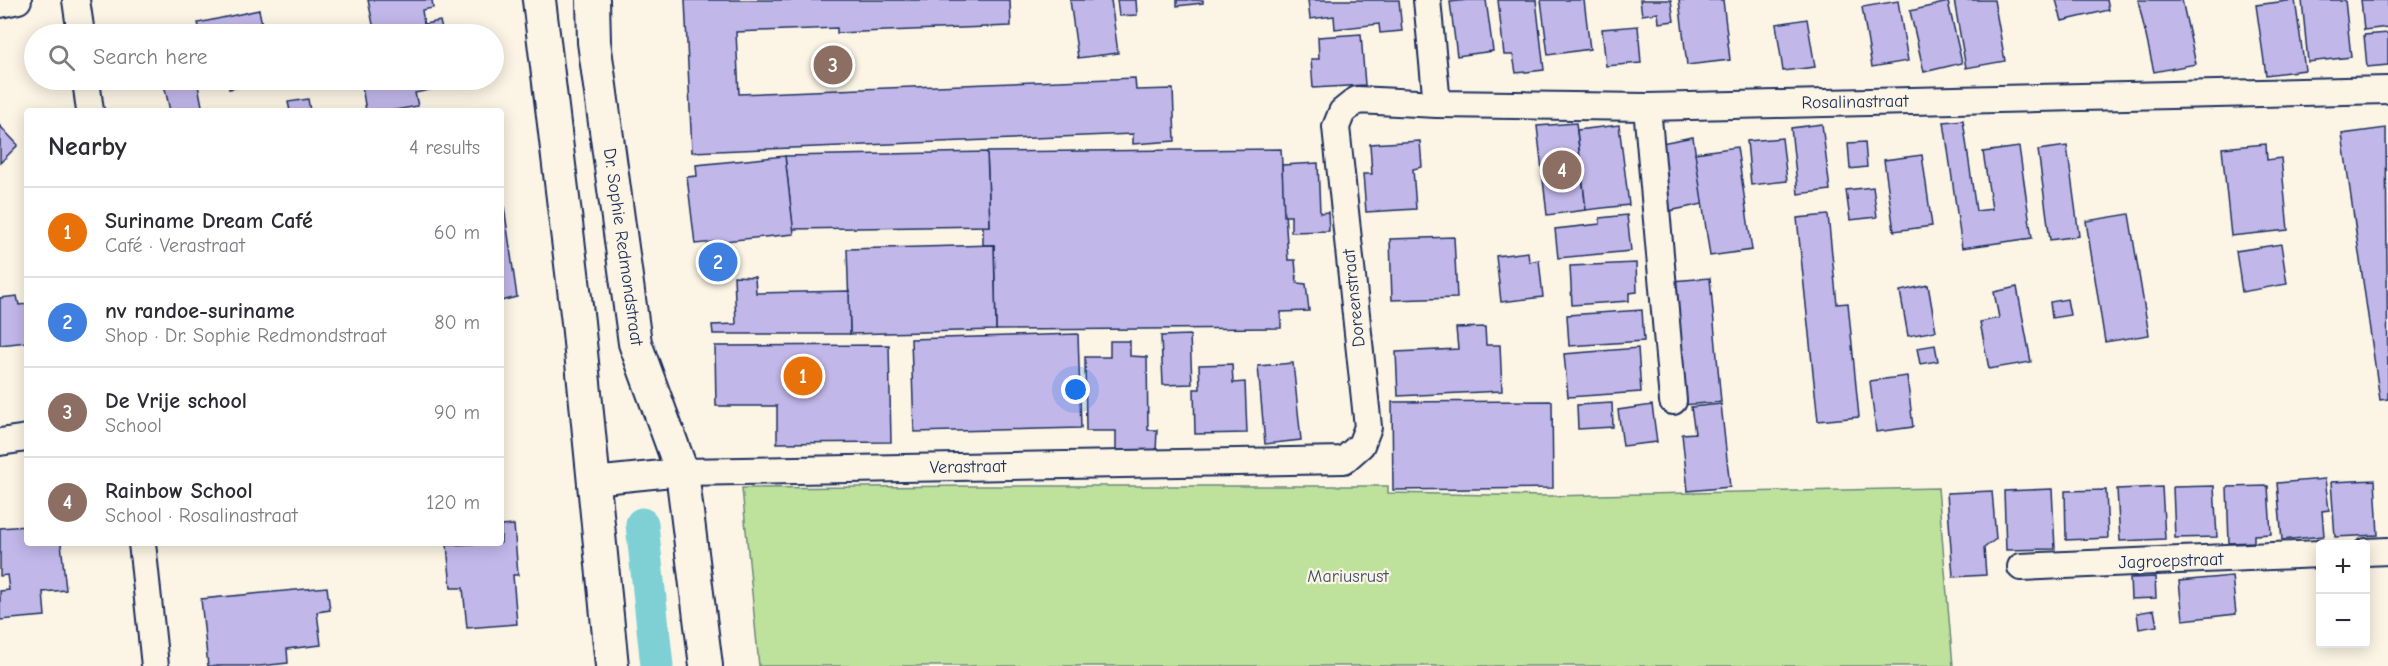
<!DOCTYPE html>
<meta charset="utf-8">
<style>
:root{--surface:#fff;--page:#f2f2f3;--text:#2b2b33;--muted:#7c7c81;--line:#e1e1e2;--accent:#ea580c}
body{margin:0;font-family:"Comic Neue",sans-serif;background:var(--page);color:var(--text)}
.controls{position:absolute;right:18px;bottom:18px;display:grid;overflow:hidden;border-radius:6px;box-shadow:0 3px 15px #0003}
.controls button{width:54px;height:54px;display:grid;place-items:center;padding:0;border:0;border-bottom:2px solid var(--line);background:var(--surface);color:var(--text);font:30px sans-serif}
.you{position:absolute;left:1076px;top:390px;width:21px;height:21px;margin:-15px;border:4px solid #fff;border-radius:50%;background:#1a73e8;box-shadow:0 0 0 9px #1a73e833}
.badge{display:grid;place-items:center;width:39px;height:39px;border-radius:50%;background:var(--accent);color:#fff;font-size:20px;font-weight:700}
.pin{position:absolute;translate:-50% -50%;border:3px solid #fff;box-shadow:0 2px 6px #0006}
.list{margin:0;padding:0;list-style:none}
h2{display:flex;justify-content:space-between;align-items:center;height:78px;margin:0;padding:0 24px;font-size:26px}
h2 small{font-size:20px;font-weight:400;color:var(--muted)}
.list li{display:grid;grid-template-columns:39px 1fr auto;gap:18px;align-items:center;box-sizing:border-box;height:90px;padding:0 24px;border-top:2px solid var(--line)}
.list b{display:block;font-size:22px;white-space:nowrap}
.list p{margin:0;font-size:20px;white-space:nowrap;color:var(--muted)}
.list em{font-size:20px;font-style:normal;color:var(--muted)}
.icon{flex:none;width:33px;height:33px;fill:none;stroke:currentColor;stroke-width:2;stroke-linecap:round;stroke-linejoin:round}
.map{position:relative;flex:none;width:2388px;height:666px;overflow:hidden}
.search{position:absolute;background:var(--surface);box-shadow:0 3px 15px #0003;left:24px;top:24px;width:480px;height:66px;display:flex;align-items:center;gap:15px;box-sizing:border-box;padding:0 21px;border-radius:33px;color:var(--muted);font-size:22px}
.panel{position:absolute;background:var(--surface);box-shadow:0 3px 15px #0003;left:24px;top:108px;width:480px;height:438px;border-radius:6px}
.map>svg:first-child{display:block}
.green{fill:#bee29c;stroke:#6c887d;stroke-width:1.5}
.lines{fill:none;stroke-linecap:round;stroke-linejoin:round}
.canal{stroke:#7ed0d5;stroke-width:33}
.building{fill:#c1b7e9;stroke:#1b2f5e;stroke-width:1.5}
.minor-casing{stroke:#1b2f5e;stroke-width:30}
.tertiary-casing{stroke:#1b2f5e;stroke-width:36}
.minor{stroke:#fcf5e5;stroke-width:26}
.tertiary{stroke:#fcf5e5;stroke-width:32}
.labels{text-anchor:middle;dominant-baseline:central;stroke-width:4.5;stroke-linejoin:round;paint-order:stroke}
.street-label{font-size:18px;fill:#1b2f5e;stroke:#fcf5e5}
.park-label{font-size:18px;fill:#3c536a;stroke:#fcf5e5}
</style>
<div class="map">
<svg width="2388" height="666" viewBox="0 0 2388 666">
<rect width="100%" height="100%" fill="#fcf5e5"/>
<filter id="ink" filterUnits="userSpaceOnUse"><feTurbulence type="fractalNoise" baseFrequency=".0167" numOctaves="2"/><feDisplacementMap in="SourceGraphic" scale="12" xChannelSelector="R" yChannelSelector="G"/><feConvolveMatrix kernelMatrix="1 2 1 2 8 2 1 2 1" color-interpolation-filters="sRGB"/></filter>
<g filter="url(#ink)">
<!-- green -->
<polygon class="green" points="976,486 1388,486 1388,493 1549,496 1938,488 1953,666 759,666 742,488"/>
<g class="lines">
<!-- canal -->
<polyline class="canal" points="642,524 657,666"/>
</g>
<!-- building -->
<g class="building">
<polygon points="368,0 432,0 433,8 422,10 424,24 440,21 443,34 375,34"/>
<polygon points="685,0 1010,0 1011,26 837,33 837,28 736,32 739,94 1135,78 1136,90 1173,89 1175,141 1133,144 1133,134 692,152"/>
<polygon points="1070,0 1111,0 1118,53 1078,58"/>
<polygon points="1117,0 1136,0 1137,15 1119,16"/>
<polygon points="1177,0 1203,0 1203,3 1177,6"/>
<polygon points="1308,0 1399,0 1402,31 1380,33 1379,24 1335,29 1334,16 1310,19"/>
<polygon points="1467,0 1486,0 1493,51 1457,56 1450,2"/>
<polygon points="1498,0 1536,0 1544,70 1516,73 1513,55 1504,55"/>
<polygon points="1541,0 1584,0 1590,49 1548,55"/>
<polygon points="1640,0 1671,0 1674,21 1659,23 1658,13 1642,15"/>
<polygon points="1679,0 1723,0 1730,60 1687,65"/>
<polygon points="1954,0 1994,0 2005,61 1966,68"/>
<polygon points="2056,0 2107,0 2109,10 2062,21"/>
<polygon points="2138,0 2182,0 2196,64 2154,72"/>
<polygon points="2295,0 2305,70 2266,75 2256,5"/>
<polygon points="2302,0 2345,0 2351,57 2308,62"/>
<polygon points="2361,0 2388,0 2388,27 2364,30"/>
<polygon points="1898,1 1908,61 1872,67 1862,7"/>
<polygon points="1948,2 1962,63 1924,72 1910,11"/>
<polygon points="259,10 264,34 201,34 198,23"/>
<polygon points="1807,19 1815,67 1783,71 1776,24"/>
<polygon points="1638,26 1641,63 1606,66 1602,29"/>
<polygon points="2388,33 2388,65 2367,67 2364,35"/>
<polygon points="1361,34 1365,85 1313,88 1311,59 1319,59 1318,37"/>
<polygon points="163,80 197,80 203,111 170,111"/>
<polygon points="227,80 273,80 229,89"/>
<polygon points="361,80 433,80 434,89 415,93 418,106 390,111 366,111"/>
<polygon points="308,99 310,111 290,111 288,102"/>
<polygon points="1963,120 1976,211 1992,209 1983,152 2019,147 2032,238 1962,248 1944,122"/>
<polygon points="1576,123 1586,210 1547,215 1537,126"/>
<polygon points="1822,124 1830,190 1798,194 1791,128"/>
<polygon points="1619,125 1629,205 1586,210 1577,130"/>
<polygon points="0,126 18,145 0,163"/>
<polygon points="2386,128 2388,399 2380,400 2342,134"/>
<polygon points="1693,137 1703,204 1669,211 1656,144"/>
<polygon points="1782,138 1787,181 1751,185 1747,141"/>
<polygon points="1420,141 1422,167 1413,169 1416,209 1366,212 1363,174 1372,174 1370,144"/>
<polygon points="1865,142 1867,167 1850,169 1848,143"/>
<polygon points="2266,144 2267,160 2281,158 2288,230 2231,236 2222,148"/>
<polygon points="2067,146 2079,236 2050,240 2038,150"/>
<polygon points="1737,147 1752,250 1710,256 1695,153"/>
<polygon points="1281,149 1288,260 1295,260 1297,283 1306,284 1309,311 1281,312 1281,328 996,330 994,245 983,245 983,226 990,226 987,152"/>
<polygon points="987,152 990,226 793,229 785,156"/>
<polygon points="1922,155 1932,226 1894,231 1884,160"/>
<polygon points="785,156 794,234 695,244 687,177 697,176 696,165"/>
<polygon points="1318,163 1320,213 1328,212 1329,231 1291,232 1291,216 1284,216 1282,165"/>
<polygon points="501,185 517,297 501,301"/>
<polygon points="1873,187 1877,217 1850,220 1846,190"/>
<polygon points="2129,214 2149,335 2105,342 2086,221"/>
<polygon points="1627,215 1631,251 1558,258 1555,229 1600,224 1600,218"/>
<polygon points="1828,215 1837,304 1848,303 1859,417 1818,421 1797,218"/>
<polygon points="1454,237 1457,298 1392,300 1390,239"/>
<polygon points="2281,244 2287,284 2242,292 2236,251"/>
<polygon points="994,245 996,330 850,334 847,249"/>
<polygon points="1528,252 1529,262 1539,260 1543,297 1501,302 1496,256"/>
<polygon points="1636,263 1637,292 1629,293 1629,301 1572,305 1570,266"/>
<polygon points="734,276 755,277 756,293 849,291 850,334 713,334 712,325 736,324"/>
<polygon points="1710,278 1721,402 1682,405 1671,281"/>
<polygon points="1928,285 1936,331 1908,336 1900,291"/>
<polygon points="2017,287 2031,362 1989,369 1980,322 1999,318 1994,292"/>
<polygon points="17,296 19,305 27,304 27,342 0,345 0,298"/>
<polygon points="2067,299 2070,315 2052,318 2050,302"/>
<polygon points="1642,310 1644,341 1569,346 1567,315"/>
<polygon points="1485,327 1486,345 1500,345 1502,391 1398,396 1396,352 1458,349 1456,328"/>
<polygon points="1078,334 1081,428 914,432 911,339"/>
<polygon points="1190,335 1192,384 1163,385 1161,336"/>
<polygon points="1110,341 1130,341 1130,356 1147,357 1148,430 1157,430 1156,452 1116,452 1116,431 1086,431 1085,357 1110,357"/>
<polygon points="889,345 891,442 777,443 777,406 716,406 715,346"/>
<polygon points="1935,345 1938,361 1920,364 1917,348"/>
<polygon points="1638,348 1641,392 1568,397 1564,354"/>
<polygon points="1293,363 1301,440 1265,444 1258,366"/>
<polygon points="1232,364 1233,383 1245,382 1247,433 1195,434 1194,389 1200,389 1199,365"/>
<polygon points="1907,376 1913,427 1876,432 1870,381"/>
<polygon points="1552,401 1553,488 1393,490 1392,402"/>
<polygon points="1612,403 1613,427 1578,429 1577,405"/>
<polygon points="1721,404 1730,487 1688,491 1682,434 1695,433 1691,407"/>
<polygon points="1652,405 1657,442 1623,446 1618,410"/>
<polygon points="2325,479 2329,510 2322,511 2324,536 2282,540 2277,483"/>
<polygon points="2375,480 2378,535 2335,537 2331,482"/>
<polygon points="2214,486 2217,537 2175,538 2173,487"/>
<polygon points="2268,486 2271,534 2254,535 2254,542 2229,543 2227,487"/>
<polygon points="2162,487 2165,539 2120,541 2117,489"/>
<polygon points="2052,489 2055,549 2006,550 2004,491"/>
<polygon points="2106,490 2108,538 2066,540 2065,491"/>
<polygon points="1992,491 1996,539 1984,548 1986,575 1953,577 1947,493"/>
<polygon points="514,525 518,575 513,575 517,624 467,628 463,588 451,588 447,545 501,543 501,526"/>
<polygon points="27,526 27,543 61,543 66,590 43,592 45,616 0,620 0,591 9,590 7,575 0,576 0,528"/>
<polygon points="2232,576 2236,614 2183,620 2179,581"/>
<polygon points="2155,577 2156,598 2131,599 2130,578"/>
<polygon points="327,587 330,610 317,612 321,645 287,649 288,663 260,666 208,666 201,599"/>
<polygon points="2154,610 2157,626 2139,629 2137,613"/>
</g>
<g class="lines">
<defs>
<g id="minor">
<polyline points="76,0 81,34"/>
<polyline points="1427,0 1437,104"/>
<polyline points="0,4 18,0"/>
<polyline points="86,80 90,111"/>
<polyline points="1647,107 1673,401"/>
<polyline points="0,442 27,438"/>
<polyline points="593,481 682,472 1344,460 1361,445 1368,427 1336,127 1342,112 1357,100 1437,104 1647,107 2388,90"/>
<polyline points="142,543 155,666"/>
<polyline points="2366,552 2388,551"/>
<polyline points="2021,567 2320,554"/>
</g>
<g id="tertiary">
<polyline points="539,0 578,322 612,666"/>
<polyline points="593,0 594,42 635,343 682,472 706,666"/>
</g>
</defs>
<!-- minor casing -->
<use href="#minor" class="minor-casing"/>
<!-- tertiary casing -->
<use href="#tertiary" class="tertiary-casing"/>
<!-- minor -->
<use href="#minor" class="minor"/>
<!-- tertiary -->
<use href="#tertiary" class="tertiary"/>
</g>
</g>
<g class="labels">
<!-- street labels -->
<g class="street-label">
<text transform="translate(1855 102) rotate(-1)">Rosalinastraat</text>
<text transform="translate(623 247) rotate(82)">Dr. Sophie Redmondstraat</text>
<text transform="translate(1354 298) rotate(-96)">Doreenstraat</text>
<text transform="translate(968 467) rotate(-1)">Verastraat</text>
<text transform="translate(2171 561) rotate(-2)">Jagroepstraat</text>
</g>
<!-- park labels -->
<g class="park-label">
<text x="1348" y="576">Mariusrust</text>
</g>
</g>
</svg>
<div class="controls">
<button>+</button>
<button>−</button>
</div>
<div class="you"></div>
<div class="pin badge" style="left:803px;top:376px;background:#e8710a">1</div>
<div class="pin badge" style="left:718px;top:262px;background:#3f7fe0">2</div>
<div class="pin badge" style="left:833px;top:65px;background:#8d6e63">3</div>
<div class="pin badge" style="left:1562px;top:170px;background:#8d6e63">4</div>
<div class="search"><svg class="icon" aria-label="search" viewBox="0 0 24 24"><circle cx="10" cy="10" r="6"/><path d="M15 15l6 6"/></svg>Search here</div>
<section class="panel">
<h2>Nearby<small>4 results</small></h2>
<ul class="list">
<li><span class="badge" style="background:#e8710a">1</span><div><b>Suriname Dream Café</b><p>Café · Verastraat</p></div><em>60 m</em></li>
<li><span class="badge" style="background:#3f7fe0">2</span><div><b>nv randoe-suriname</b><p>Shop · Dr. Sophie Redmondstraat</p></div><em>80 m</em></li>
<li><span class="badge" style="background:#8d6e63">3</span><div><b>De Vrije school</b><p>School</p></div><em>90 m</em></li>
<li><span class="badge" style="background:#8d6e63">4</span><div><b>Rainbow School</b><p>School · Rosalinastraat</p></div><em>120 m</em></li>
</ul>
</section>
</div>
